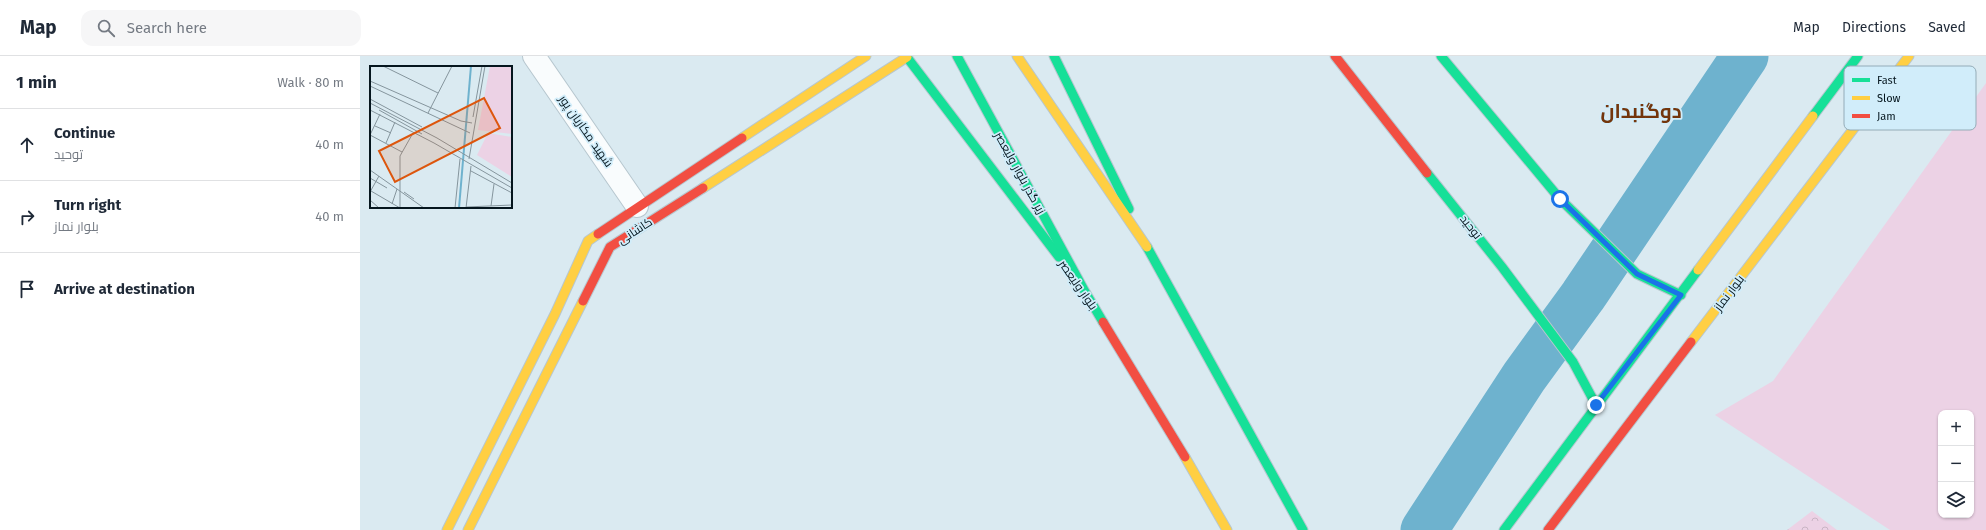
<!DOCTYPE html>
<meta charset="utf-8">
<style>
:root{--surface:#fff;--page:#f6f6f7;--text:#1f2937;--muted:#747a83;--line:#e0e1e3}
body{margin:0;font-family:"Fira Sans",Cairo,sans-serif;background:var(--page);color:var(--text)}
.controls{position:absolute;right:12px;bottom:12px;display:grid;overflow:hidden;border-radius:8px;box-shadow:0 1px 3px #0004}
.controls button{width:36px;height:36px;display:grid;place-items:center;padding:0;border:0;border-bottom:1px solid var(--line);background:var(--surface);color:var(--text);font:20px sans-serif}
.stop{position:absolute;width:12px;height:12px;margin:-9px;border:3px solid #1a73e8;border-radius:50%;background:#fff}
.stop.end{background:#1a73e8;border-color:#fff;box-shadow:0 1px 4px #0008}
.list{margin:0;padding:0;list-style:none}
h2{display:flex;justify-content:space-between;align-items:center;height:52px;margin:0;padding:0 16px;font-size:17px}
h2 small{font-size:13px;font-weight:400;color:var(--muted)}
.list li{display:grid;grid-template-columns:26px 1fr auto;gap:12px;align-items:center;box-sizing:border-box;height:72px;padding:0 16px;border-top:1px solid var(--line)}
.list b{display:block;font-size:15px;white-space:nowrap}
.list p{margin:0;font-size:13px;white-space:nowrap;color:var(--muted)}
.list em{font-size:13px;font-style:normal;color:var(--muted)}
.icon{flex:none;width:22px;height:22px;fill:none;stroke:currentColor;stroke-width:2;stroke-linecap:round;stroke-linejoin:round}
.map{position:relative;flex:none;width:1626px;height:474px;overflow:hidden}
header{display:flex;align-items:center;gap:24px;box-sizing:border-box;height:56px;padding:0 20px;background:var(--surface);border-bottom:1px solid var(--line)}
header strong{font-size:19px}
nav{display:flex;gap:22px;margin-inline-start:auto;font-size:14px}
.search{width:280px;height:36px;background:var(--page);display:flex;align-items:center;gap:10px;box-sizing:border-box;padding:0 14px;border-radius:12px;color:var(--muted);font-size:15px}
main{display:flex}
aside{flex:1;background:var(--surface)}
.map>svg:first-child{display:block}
.park{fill:url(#park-crowns)}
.pitch{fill:#ecd2e5;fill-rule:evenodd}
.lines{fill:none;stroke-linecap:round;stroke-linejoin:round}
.river{stroke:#6eb2ce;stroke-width:47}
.street-casing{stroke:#b7c7cf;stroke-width:24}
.fast-casing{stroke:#b7c7cf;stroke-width:11}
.slow-casing{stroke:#b7c7cf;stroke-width:11}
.jam-casing{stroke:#b7c7cf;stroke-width:11}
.street{stroke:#f9fcfd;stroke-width:22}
.fast{stroke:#16e098;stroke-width:9}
.slow{stroke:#ffcf43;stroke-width:9}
.jam{stroke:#f24e42;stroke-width:9}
.route{stroke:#1a73e8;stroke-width:5}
.labels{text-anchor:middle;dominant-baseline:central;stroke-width:3.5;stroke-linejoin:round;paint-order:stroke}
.street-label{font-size:12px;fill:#05161e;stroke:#d1edfa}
.town-label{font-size:20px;font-weight:bold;fill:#73360d;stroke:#d1edfa}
.inset-river{fill:none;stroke:#6eb2ce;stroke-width:2}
.inset-road{fill:none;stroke:#85959d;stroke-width:1}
.view{fill:#dd560d;fill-opacity:0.15;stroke:#dd560d;stroke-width:2}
.inset-edge{fill:none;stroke:#05161e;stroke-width:2}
.key{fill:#d1edfa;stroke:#94acb8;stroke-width:1}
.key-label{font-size:11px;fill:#05161e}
</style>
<header>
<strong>Map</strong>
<div class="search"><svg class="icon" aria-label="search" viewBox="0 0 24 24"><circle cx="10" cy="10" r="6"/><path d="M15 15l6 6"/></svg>Search here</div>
<nav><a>Map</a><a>Directions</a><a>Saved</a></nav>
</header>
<main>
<aside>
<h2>1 min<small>Walk · 80 m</small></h2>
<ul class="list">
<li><svg class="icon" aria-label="ahead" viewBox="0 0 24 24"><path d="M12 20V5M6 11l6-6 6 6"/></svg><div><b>Continue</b><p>توحید</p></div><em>40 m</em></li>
<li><svg class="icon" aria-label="right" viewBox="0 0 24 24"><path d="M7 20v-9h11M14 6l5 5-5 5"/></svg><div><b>Turn right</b><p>بلوار نماز</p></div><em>40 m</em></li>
<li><svg class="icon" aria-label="arrive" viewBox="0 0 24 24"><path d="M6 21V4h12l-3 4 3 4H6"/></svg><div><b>Arrive at destination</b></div></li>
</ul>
</aside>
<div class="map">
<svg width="1626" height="474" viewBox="0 0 1626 474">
<defs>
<pattern id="park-crowns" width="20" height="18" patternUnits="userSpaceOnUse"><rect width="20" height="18" fill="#ecd2e5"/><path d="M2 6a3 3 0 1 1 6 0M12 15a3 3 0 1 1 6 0" fill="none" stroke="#c9b4c4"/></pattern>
</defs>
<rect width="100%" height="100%" fill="#daeaf1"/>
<!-- park -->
<polygon class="park" points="1452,455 1477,474 1427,474"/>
<!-- pitch -->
<path class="pitch" d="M1626 27V474H1530L1355 359 1413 325ZM1581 357H1611V459H1581Z"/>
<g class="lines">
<!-- river -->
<polyline class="river" points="1064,474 1164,321 1223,240 1385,0"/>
<defs>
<polyline id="street" points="174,0 277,150"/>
<g id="fast">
<polyline points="546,0 699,201"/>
<polyline points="597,0 724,234 743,266"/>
<polyline points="694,0 769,153"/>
<polyline points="1081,0 1200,143 1277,218 1321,239"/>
<polyline points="1453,60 1498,0"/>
<polyline points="1067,117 1142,211 1213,306 1236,349"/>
<polyline points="787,191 943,474"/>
<polyline points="1144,474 1338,214"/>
</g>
<g id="slow">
<polyline points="657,0 787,191"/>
<polyline points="382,82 506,0"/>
<polyline points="343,132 547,1"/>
<polyline points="1338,214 1453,60"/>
<polyline points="1331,286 1549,0"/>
<polyline points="825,401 867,474"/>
<polyline points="87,474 195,258 228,185 238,178"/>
<polyline points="108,474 223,245"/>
</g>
<g id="jam">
<polyline points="975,0 1067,117"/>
<polyline points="238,178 382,82"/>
<polyline points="223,245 250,191 343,132"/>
<polyline points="743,266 825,401"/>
<polyline points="1188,474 1331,286"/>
</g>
</defs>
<!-- street casing -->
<use href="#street" class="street-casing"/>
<!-- fast casing -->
<use href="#fast" class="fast-casing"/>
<!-- slow casing -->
<use href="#slow" class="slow-casing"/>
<!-- jam casing -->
<use href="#jam" class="jam-casing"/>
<!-- street -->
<use href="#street" class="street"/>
<!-- fast -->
<use href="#fast" class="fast"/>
<!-- slow -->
<use href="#slow" class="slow"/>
<!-- jam -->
<use href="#jam" class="jam"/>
</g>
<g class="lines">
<!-- route -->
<polyline class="route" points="1200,143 1277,218 1321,239 1236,349"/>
</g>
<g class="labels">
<!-- street labels -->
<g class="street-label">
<text transform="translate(226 75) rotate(55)">شهید مکاریان پور</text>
<text transform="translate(660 117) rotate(61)">زیر گذر بلوار ولیعصر</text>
<text transform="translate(1111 171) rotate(52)">توحید</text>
<text transform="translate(275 175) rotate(-33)">کاشانی</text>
<text transform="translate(718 229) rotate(55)">بلوار ولیعصر</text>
<text transform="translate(1369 237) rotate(-53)">بلوار نماز</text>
</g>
<!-- town labels -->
<g class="town-label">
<text x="1281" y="55">دوگنبدان</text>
</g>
</g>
<!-- overview -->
<g transform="translate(10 10)">
<rect width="142" height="142" fill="#daeaf1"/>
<path d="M118 67 142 71V111L107 89Z" fill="#ecd2e5"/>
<path d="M120 0 142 1V68L108 64Z" fill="#ecd2e5"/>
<path class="inset-river" d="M89 142 101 0"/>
<path class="inset-road" d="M13 0 68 27M0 15 91 55 102 57M0 20 100 67M0 33 52 61M0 37 67 72 142 117M0 44 64 77 142 122M9 44 52 68M58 47 82 0M103 51 112 0M5 60 21 67M0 69 32 86M0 69 10 48M16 77 25 56M99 93 115 0M0 104 54 142M101 105 142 127M0 112 17 122M1 125 30 142M0 126 9 110M34 126 44 133M0 134 9 142M22 138 27 123M121 140 124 118M96 141 142 139M30 142V90L43 67M85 142 90 93M96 142 101 100"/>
<path class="view" d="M114 32 130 62 25 116 9 85Z"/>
<rect width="142" height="142" class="inset-edge"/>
</g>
<!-- legend -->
<rect x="1484" y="10" width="132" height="64" rx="6" class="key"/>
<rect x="1492" y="22" width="18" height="4" fill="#16e098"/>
<rect x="1492" y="40" width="18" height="4" fill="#ffcf43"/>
<rect x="1492" y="58" width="18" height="4" fill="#f24e42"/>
<g class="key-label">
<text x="1517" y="28">Fast</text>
<text x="1517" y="46">Slow</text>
<text x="1517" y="64">Jam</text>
</g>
</svg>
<div class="controls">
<button>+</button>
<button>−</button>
<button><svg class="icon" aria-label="layers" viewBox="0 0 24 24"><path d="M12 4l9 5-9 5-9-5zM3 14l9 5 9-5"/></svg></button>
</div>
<div class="stop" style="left:1200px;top:143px"></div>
<div class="stop end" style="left:1236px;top:349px"></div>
</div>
</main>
